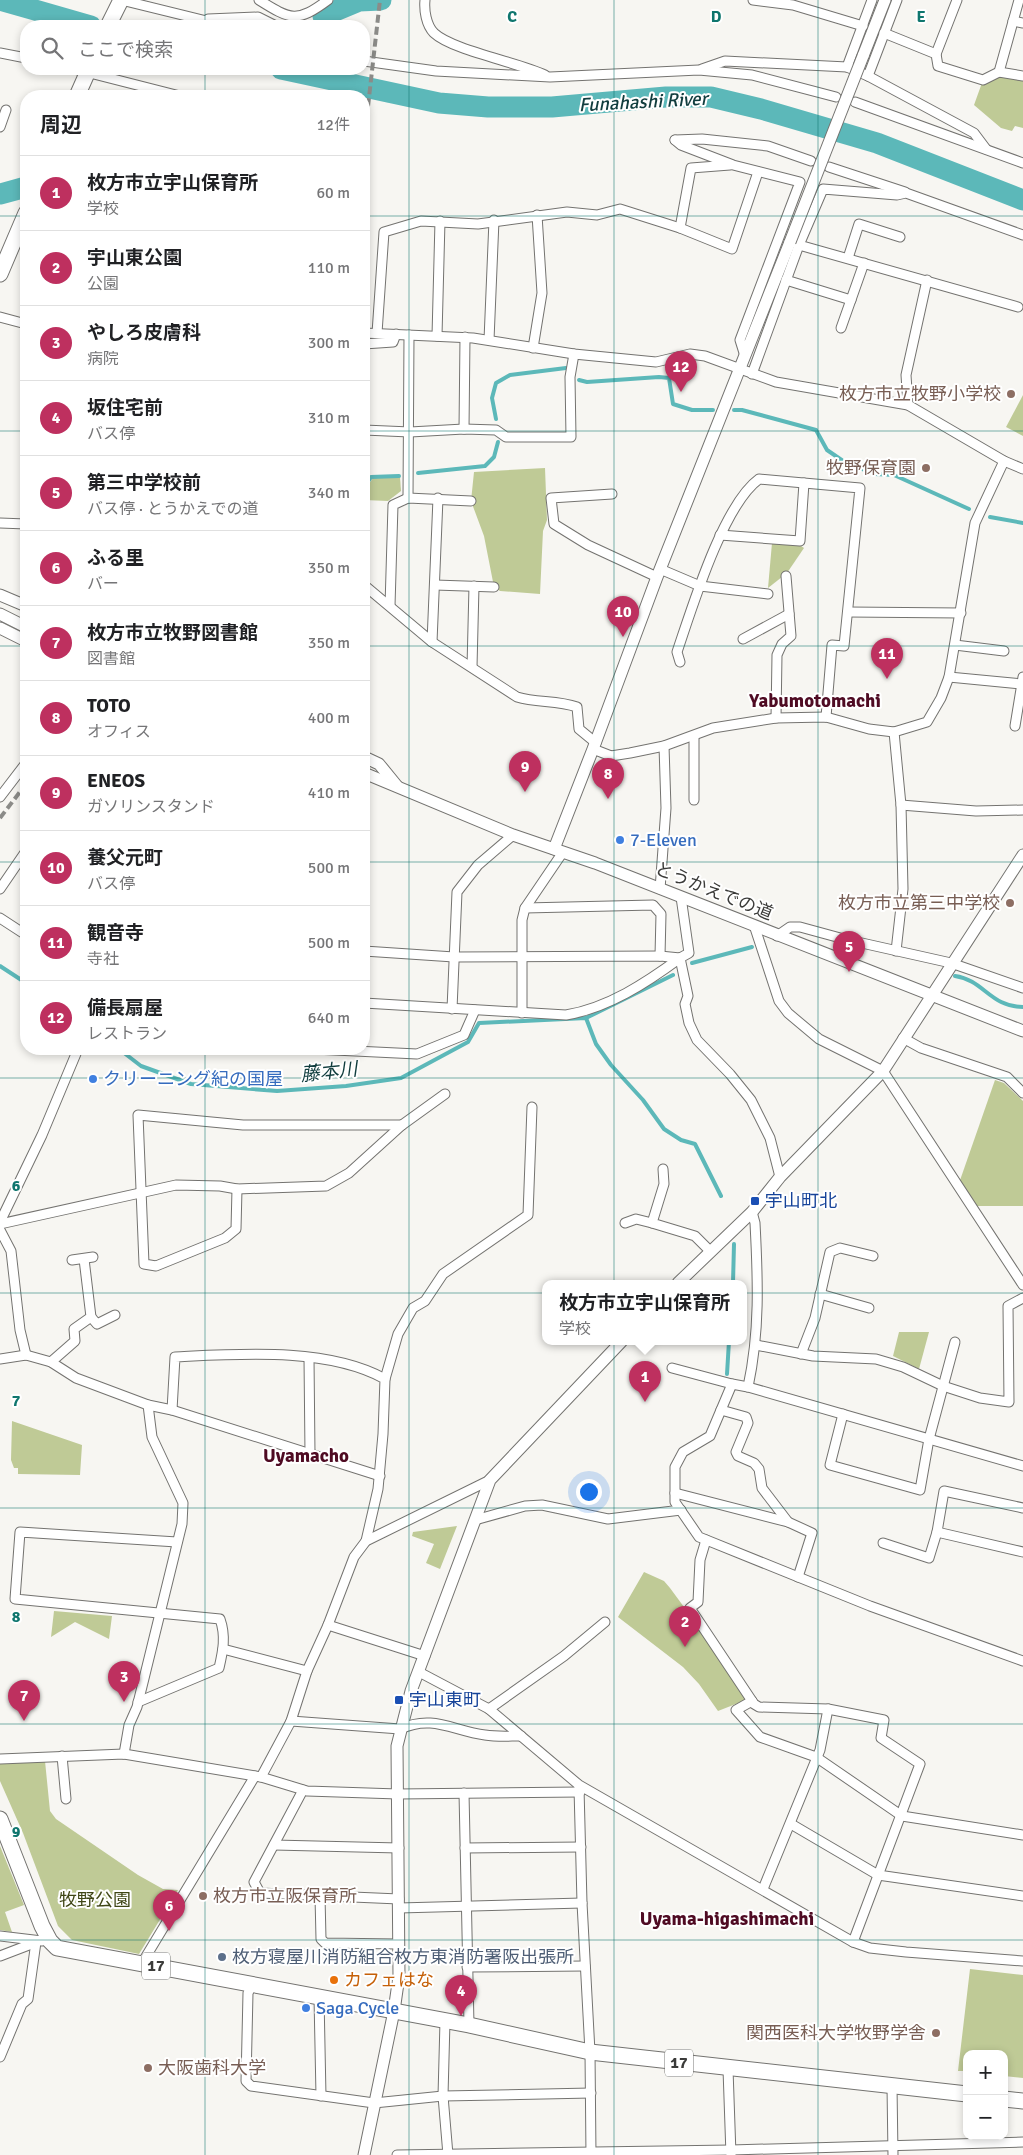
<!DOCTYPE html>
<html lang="ja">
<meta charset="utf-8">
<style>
:root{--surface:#fff;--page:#f6f6f6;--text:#202124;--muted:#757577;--line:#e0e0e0;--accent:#be305f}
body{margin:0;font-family:Signika,"Noto Sans JP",sans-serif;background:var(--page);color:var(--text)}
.controls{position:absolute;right:15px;bottom:15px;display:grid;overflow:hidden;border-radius:10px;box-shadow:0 2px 8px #0003}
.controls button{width:45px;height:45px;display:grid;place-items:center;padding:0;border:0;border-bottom:1px solid var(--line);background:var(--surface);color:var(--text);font:25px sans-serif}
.you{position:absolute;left:588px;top:1491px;width:18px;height:18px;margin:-12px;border:4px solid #fff;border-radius:50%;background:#1a73e8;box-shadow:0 0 0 8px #1a73e833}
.badge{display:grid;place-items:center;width:32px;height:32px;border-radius:50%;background:var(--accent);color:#fff;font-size:16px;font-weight:700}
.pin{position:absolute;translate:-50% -41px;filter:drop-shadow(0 1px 2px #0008)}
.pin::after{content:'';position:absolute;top:26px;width:18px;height:15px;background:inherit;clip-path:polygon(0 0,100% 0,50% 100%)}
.popup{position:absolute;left:542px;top:1280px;width:205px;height:65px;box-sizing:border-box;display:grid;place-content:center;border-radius:10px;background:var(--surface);filter:drop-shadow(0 1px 4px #0005);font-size:16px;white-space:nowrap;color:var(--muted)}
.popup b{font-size:19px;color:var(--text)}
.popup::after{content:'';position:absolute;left:50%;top:100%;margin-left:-10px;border:10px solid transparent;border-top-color:var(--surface)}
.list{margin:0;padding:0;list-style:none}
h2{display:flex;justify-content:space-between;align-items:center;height:65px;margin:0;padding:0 20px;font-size:21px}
h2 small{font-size:16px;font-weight:400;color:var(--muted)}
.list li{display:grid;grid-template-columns:32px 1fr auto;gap:15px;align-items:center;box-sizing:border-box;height:75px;padding:0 20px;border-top:1px solid var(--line)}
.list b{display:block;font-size:19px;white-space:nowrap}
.list p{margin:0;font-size:16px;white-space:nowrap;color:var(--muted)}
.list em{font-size:16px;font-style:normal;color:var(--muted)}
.icon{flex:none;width:28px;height:28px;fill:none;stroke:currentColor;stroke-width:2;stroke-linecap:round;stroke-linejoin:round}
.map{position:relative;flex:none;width:1023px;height:2155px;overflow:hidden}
.search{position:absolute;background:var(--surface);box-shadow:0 2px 8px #0003;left:20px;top:20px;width:350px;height:55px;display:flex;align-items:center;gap:12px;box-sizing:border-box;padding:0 18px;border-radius:20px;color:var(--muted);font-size:19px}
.panel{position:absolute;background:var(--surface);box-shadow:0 2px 8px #0003;left:20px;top:90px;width:350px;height:965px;border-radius:20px}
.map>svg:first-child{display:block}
.green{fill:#bfca96}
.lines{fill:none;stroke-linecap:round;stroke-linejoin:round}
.stream{stroke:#5cb8b9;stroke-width:4}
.river{stroke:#5cb8b9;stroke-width:21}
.minor-casing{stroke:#747370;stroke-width:11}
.tertiary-casing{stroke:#747370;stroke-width:13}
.primary-casing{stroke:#747370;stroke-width:17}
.minor{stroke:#fff;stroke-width:9}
.tertiary{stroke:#fff;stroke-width:11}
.primary{stroke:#fff;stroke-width:15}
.rail{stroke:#8b8b88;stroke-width:4;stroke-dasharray:8 4;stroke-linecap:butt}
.tertiary-bridge-casing{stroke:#747370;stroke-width:13;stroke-linecap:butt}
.tertiary-bridge{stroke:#fff;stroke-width:11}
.grid{fill:none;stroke:#0f766e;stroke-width:1;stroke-opacity:0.55}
.education-dot{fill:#8d6e63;stroke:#fff;stroke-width:2}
.shop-dot{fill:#3f7fe0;stroke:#fff;stroke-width:2}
.transit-dot{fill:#1a4fb4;stroke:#fff;stroke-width:2}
.service-dot{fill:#5c6f8a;stroke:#fff;stroke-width:2}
.food-dot{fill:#e8710a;stroke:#fff;stroke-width:2}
.labels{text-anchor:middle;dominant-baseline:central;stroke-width:4;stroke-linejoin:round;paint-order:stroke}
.shield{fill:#fff;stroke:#767674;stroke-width:1}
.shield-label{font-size:16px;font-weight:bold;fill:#3b3b39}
.education-label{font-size:18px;fill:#785e54;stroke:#fff;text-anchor:end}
.shop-label{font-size:18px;fill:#366cbe;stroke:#fff;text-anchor:start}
.street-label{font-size:18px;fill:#3b3b39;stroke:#fff}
.transit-label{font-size:18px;fill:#164399;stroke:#fff;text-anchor:start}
.park-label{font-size:18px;fill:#3f4616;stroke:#fff}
.service-label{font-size:18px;fill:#4e5e75;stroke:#fff;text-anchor:start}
.food-label{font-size:18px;fill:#c56008;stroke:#fff;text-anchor:start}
.water-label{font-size:19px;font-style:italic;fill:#113d3e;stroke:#fff}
.neighbourhood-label{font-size:19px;font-weight:bold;fill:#4f0b23;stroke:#fff}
.grid-label{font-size:16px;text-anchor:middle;font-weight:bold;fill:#0f766e;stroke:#fff;stroke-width:4;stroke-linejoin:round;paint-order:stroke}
</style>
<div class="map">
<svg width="1023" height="2155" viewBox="0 0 1023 2155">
<rect width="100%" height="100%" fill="#f7f6f2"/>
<!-- green -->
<g class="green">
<polygon points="999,72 1023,76 1023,128 1015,126 1012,131 1001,128 974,105 983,80"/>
<polygon points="1023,395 1023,436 1006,427"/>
<polygon points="545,468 547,520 543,531 540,594 500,591 494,587 484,536 471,501 474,472"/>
<polygon points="400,477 401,491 388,501 364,500 364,491 373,478"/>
<polygon points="772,543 798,544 804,548 787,573 768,588"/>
<polygon points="995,1080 1004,1083 1023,1101 1023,1206 971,1206 958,1186"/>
<polygon points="899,1332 929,1332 919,1369 893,1356"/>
<polygon points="12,1421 82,1445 80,1475 18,1474 18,1468 14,1468 11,1460"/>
<polygon points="457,1526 440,1569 426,1563 434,1544 412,1536 413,1532"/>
<polygon points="644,1572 664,1581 670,1588 709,1641 746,1700 718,1711 699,1684 683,1667 618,1617"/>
<polygon points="54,1611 112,1616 109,1639 75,1622 51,1637"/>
<polygon points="45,1761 50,1811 56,1819 138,1875 163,1889 178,1890 139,1954 72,1940 58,1926 23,1833 0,1781 0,1763"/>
<polygon points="0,1846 24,1905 5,1912 12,1932 0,1930"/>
<polygon points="970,1969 1023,1975 1023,2078 1004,2076 1004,2054 967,2054 967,2071 958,2071"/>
</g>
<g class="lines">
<!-- stream -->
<g class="stream">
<polyline points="579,380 587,382 659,377 669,378 673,404 692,410 713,410"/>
<polyline points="734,410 742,410 816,430 827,450 846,463 875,474 894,475 969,509"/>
<polyline points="496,419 492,398 496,383 510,375 566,368"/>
<polyline points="418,473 485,466 494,457 498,442"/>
<polyline points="364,487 371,477 399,476"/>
<polyline points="990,517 1023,523"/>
<polyline points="692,963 752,947"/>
<polyline points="0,966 26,983"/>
<path d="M955 976C984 980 990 1007 1023 1007"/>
<polyline points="586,1018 673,975"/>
<polyline points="119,1049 141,1066 191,1084 277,1091 346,1086 401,1078 468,1042 479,1023 586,1018 596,1044 611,1065 643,1100 664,1129 681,1140 695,1144 721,1196"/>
<polyline points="733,1283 734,1244"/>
<polyline points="727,1374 729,1341"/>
</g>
<!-- river -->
<g class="river">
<polyline points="0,0 91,26"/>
<polyline points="323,16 359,1 381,0"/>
<polyline points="281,69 439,103 488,107 552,107 666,97 711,97 761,109 877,143 1023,200"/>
<polyline points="0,194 26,187"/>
</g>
<defs>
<g id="minor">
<polyline points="121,0 227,26"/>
<path d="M259 0C291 20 297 23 328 0"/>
<path d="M425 0C424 10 426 25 434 33 452 50 517 62 545 75"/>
<polyline points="753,0 793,5 863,26"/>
<polyline points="208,19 258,17 276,26"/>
<polyline points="1013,21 1023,23"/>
<polyline points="884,33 936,54 938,66 983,80 999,72 1023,76"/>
<polyline points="0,53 26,58"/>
<polyline points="936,54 957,0"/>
<polyline points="364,61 436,71 550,77 699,70 752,75 836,97"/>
<polyline points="847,67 872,0"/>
<polyline points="74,69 180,96"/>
<polyline points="702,69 725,61 847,67 868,76 974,133 986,149"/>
<polyline points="999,72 1019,0"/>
<polyline points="868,76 897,0"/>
<polyline points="855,102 1023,163"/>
<polyline points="0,127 6,110"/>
<polyline points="675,140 681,145 733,165 800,182 740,340 745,356"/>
<polyline points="675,140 702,139 768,146 811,161"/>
<polyline points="829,167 905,192"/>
<polyline points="680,228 691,168 730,165"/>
<polyline points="799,245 1018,307"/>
<polyline points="848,258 859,224 900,237"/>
<polyline points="786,280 851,300"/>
<polyline points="0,317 26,324"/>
<polyline points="841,328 864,263"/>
<polyline points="364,333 473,338 574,354 656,362 690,354 705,356 776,382 908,405 1004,461 1023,469"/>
<polyline points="377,333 384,232 421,221 478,224 567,212 597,215 620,209 680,228 732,249 758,172"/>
<polyline points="437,336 440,221"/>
<polyline points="489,340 494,220"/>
<polyline points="364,344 393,342 396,334"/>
<polyline points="533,348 542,293 537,215"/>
<polyline points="752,374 799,245 823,189 897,195 906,193 1023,235"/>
<polyline points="908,405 906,375 927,280"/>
<polyline points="464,429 465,337"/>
<polyline points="364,430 410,432 464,429 496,430 506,437 571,437 570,377 574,354"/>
<polyline points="612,494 551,498 554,524 588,545 657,577"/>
<polyline points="408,498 409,335"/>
<polyline points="0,523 26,524"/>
<polyline points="720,535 800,541 804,483"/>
<polyline points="660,569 700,586 768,594"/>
<path d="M364 585 432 642 517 697C537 703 557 700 577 707L579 729 596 743"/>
<polyline points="435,585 494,587"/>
<polyline points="390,606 393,505 408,498 471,501"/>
<polyline points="848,612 961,613"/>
<polyline points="743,639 789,614"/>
<polyline points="432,642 438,498"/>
<polyline points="955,645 1004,651"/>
<path d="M680 662 677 652C692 608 723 505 759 479L860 488 844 646 832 645 826 717"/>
<polyline points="472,667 474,586"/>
<polyline points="949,677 1022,684"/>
<polyline points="776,718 777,655 782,644 791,636 786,576"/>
<polyline points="1015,726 1023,677"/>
<polyline points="894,732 901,805 903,889 896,951"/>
<polyline points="694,736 694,800"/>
<polyline points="593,749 611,756 630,753 664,746 713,728 776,718 826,717 869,729 894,732 927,722 941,698 949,677 975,523 1004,461"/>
<polyline points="0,797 26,763"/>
<polyline points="901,805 976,811 1023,810"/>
<polyline points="0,889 26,851"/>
<polyline points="660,889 666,808 664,746"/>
<polyline points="681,897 689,953 680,958 688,996 685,1004 689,1023 697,1040 730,1074 751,1100 770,1138 780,1177"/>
<polyline points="525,908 653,905 661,914 660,956"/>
<polyline points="0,918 26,935"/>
<polyline points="754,925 779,1001 788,1013 819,1039 883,1071 1023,1285"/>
<polyline points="777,936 790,927 800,927 844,939 951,963 1023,988"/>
<polyline points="364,951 454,957 660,956 680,958"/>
<path d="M364 1003 566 1015C608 1008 646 983 680 958"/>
<polyline points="452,1009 457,892 478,865 513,835"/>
<polyline points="522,1013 522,920 525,908 563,852"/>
<polyline points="903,1038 921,1048 1007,1077 1023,1093"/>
<polyline points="314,1049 417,1054 464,1035 475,1010"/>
<polyline points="663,1169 664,1184 652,1223 695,1236 710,1251"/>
<polyline points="237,1189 236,1229 225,1238 156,1266 144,1264 138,1115 243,1125 402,1125"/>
<polyline points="0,1222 42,1135 78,1049"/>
<polyline points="625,1223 636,1219 652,1223"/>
<polyline points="0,1224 176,1185 220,1186 237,1189 326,1186 349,1173 402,1125 445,1094"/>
<polyline points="0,1230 11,1251 20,1330 26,1355"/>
<polyline points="72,1260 93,1257"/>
<polyline points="820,1294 869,1308"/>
<polyline points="91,1317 97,1324 115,1315"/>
<polyline points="756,1345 813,1356 876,1359 903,1367 943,1386 980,1398 1009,1402 1008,1306 1023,1298"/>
<polyline points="801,1354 815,1318 830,1252 840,1248 873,1256"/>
<polyline points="309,1358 310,1454"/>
<polyline points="0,1359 26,1355 51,1362 76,1378 148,1405 172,1410 380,1476"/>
<polyline points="51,1362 75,1341 74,1329 91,1317 84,1259"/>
<polyline points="672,1368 732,1384"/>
<polyline points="385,1379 398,1334 413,1308 425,1301 443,1274 528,1215 532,1107"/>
<path d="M748 1387C760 1331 758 1280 755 1223L752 1212"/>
<path d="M172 1410 175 1357C239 1354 327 1347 385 1379L383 1434 378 1489 366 1541"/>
<polyline points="721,1410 746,1417 748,1423 736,1452 738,1456 754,1463 759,1469 762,1488 788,1522"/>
<polyline points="843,1414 830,1465 920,1490 929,1439 955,1342"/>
<polyline points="1023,1466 748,1387 732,1384 710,1436 683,1452 675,1467 675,1502 699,1537 870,1606 1023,1661"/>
<polyline points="675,1493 788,1522 812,1533 798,1577"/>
<polyline points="1023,1508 944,1491 937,1532 1023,1552"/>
<polyline points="475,1520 525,1506 542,1505 608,1519 681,1510"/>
<polyline points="706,1540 700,1560 698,1602 690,1608 754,1704 759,1707 828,1709 884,1720 881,1738 920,1764 853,1942"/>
<polyline points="883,1543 929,1558 937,1532"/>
<polyline points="328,1625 425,1656"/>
<polyline points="223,1649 307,1671"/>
<polyline points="419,1672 489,1709 579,1785 853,1942 870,1948 906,1952 1023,1961"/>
<polyline points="752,1701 736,1710 760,1737 816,1757 902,1816 1023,1835"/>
<path d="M138 1702 219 1668C223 1651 226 1636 220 1619L15 1599 20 1532 177 1542"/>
<polyline points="489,1709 564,1656 605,1622"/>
<path d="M291 1721 400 1729C433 1714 453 1731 485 1735 497 1737 509 1736 521 1736"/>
<polyline points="124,1754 129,1725 137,1707 182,1524 183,1503 152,1437 148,1405"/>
<polyline points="62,1756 66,1799"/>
<polyline points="0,1759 124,1754 261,1777 307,1791 398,1794 580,1792"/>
<polyline points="261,1777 291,1721 307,1671 328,1625 354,1557 366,1541 490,1480"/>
<polyline points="579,1788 582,1903 590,2052 591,2155"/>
<polyline points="303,1790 254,1882 260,1893 399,1899"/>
<polyline points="464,1793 469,2025"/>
<polyline points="791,1824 878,1875 1023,1896"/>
<polyline points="274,1845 399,1848"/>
<polyline points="465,1848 581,1847"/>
<polyline points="763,1889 820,1750 828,1709"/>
<polyline points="320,1896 321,1939 325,1943 399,1944"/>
<polyline points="399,1908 582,1903"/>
<polyline points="0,1936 42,1941"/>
<polyline points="0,1956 34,1943"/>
<polyline points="142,1963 255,1776"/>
<polyline points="467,1967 585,1966"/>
<polyline points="252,1985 248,1993 246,2081 251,2086 374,2103 443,2096 591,2093"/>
<polyline points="319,1997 321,2096"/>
<polyline points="445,2021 443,2096 448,2155"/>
<polyline points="0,2057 22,2004 28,1999 36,1942"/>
<polyline points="728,2069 731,2155"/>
<polyline points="892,2086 893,2155"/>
<polyline points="397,2155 731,2150 1023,2142"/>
</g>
<g id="tertiary">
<polyline points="863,56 885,0"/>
<polyline points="0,595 26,606"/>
<polyline points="0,614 26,627"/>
<polyline points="0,628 26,641"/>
<polyline points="364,757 379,764 397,786"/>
<polyline points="364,773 513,835 595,863 1023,1031"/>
<polyline points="554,849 593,749 657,577 790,242"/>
<polyline points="678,1283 752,1212 780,1177 883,1071 1023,855"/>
<polyline points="364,2155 394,2011 399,1976 397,1746 411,1691 490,1480 622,1341"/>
</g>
<g id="primary">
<polyline points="108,26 121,0"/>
<polyline points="77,96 89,69"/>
<polyline points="0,274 26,213"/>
<polyline points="0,1819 42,1926 50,1941 57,1948 469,2025 590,2052 967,2094"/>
<polyline points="1004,2099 1023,2101"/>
</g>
</defs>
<!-- minor casing -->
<use href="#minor" class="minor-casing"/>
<!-- tertiary casing -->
<use href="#tertiary" class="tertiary-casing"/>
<!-- primary casing -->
<use href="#primary" class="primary-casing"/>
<!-- minor -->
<use href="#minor" class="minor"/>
<!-- tertiary -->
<use href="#tertiary" class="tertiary"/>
<!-- primary -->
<use href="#primary" class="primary"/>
<!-- rail -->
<g class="rail">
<polyline points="364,142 380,0"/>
<polyline points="0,818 26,784"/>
</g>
<defs>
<polyline id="tertiary-bridge" points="790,242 863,56"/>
</defs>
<!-- tertiary-bridge casing -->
<use href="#tertiary-bridge" class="tertiary-bridge-casing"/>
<!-- tertiary-bridge -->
<use href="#tertiary-bridge" class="tertiary-bridge"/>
</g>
<!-- grid -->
<path class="grid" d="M205 0V26M409 0V2155M614 0V2155M818 0V2155M205 69V96M0 216H26M364 216H1023M0 431H26M364 431H1023M0 646H26M364 646H1023M0 862H26M364 862H1023M205 1049V2155M0 1078H1023M0 1293H1023M0 1508H1023M0 1724H1023M0 1940H1023"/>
<!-- markers -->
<g class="education-dot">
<circle cx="1011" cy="394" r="5"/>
<circle cx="926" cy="468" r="5"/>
<circle cx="1010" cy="903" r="5"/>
<circle cx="203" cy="1896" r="5"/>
<circle cx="936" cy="2033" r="5"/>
<circle cx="148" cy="2068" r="5"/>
</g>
<g class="shop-dot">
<circle cx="620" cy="840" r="5"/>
<circle cx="93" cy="1079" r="5"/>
<circle cx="306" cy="2008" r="5"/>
</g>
<g class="transit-dot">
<rect x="750" y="1196" width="10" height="10" rx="2.5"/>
<rect x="394" y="1695" width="10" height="10" rx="2.5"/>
</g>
<circle class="service-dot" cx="222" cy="1957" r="5"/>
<circle class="food-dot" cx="334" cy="1980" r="5"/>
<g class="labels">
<!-- shield labels -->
<g class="shield">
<rect x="142" y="1952.5" width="28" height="27" rx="4"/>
<rect x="665" y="2049.5" width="28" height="27" rx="4"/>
</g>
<g class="shield-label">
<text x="156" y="1966">17</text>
<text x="679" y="2063">17</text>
</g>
<!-- education labels -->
<g class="education-label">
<text x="1001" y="394">枚方市立牧野小学校</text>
<text x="916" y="468">牧野保育園</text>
<text x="1000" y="903">枚方市立第三中学校</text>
<text x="213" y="1896" text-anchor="start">枚方市立阪保育所</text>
<text x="926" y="2033">関西医科大学牧野学舎</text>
<text x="158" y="2068" text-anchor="start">大阪歯科大学</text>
</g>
<!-- shop labels -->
<g class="shop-label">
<text x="630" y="840">7-Eleven</text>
<text x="103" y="1079">クリーニング紀の国屋</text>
<text x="316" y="2008">Saga Cycle</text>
</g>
<!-- street labels -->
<g class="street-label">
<text transform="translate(714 891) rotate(22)">とうかえでの道</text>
</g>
<!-- transit labels -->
<g class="transit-label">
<text x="765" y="1201">宇山町北</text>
<text x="409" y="1700">宇山東町</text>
</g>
<!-- park labels -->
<g class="park-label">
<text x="95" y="1900">牧野公園</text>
</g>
<!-- service labels -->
<g class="service-label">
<text x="232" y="1957">枚方寝屋川消防組合枚方東消防署阪出張所</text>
</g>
<!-- food labels -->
<g class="food-label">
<text x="344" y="1980">カフェはな</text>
</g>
<!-- water labels -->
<g class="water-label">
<text transform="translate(643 102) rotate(-3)">Funahashi River</text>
<text transform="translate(329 1072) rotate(-6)">藤本川</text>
</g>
<!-- neighbourhood labels -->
<g class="neighbourhood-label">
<text x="815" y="701">Yabumotomachi</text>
<text x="306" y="1456">Uyamacho</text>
<text x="727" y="1919">Uyama-higashimachi</text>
</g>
</g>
<g class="grid-label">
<text x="512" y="22">C</text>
<text x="716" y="22">D</text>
<text x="921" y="22">E</text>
<text x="16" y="1191">6</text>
<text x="16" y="1406">7</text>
<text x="16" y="1622">8</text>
<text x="16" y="1837">9</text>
</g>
</svg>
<div class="controls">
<button>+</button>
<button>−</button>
</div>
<div class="you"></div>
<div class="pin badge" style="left:645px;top:1402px">1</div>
<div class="popup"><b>枚方市立宇山保育所</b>学校</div>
<div class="pin badge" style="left:685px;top:1647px">2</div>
<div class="pin badge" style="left:124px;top:1702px">3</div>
<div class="pin badge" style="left:461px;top:2016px">4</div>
<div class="pin badge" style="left:849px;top:972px">5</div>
<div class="pin badge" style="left:169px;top:1931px">6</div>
<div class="pin badge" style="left:24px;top:1721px">7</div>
<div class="pin badge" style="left:608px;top:799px">8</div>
<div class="pin badge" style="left:525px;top:792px">9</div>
<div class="pin badge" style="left:623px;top:637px">10</div>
<div class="pin badge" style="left:887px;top:679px">11</div>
<div class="pin badge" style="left:681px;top:392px">12</div>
<div class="search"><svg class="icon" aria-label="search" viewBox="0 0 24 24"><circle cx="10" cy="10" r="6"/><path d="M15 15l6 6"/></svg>ここで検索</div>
<section class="panel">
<h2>周辺<small>12件</small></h2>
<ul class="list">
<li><span class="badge">1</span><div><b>枚方市立宇山保育所</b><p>学校</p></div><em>60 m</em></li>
<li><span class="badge">2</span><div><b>宇山東公園</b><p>公園</p></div><em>110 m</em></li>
<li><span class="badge">3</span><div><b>やしろ皮膚科</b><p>病院</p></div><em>300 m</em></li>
<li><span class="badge">4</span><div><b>坂住宅前</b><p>バス停</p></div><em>310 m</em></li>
<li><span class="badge">5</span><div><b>第三中学校前</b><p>バス停 · とうかえでの道</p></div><em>340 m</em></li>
<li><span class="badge">6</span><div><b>ふる里</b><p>バー</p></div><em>350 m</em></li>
<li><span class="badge">7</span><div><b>枚方市立牧野図書館</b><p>図書館</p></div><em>350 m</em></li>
<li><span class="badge">8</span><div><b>TOTO</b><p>オフィス</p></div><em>400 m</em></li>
<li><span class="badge">9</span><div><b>ENEOS</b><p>ガソリンスタンド</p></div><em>410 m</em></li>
<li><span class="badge">10</span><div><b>養父元町</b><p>バス停</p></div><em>500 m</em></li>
<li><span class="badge">11</span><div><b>観音寺</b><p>寺社</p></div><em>500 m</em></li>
<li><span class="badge">12</span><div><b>備長扇屋</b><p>レストラン</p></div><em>640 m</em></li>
</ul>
</section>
</div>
